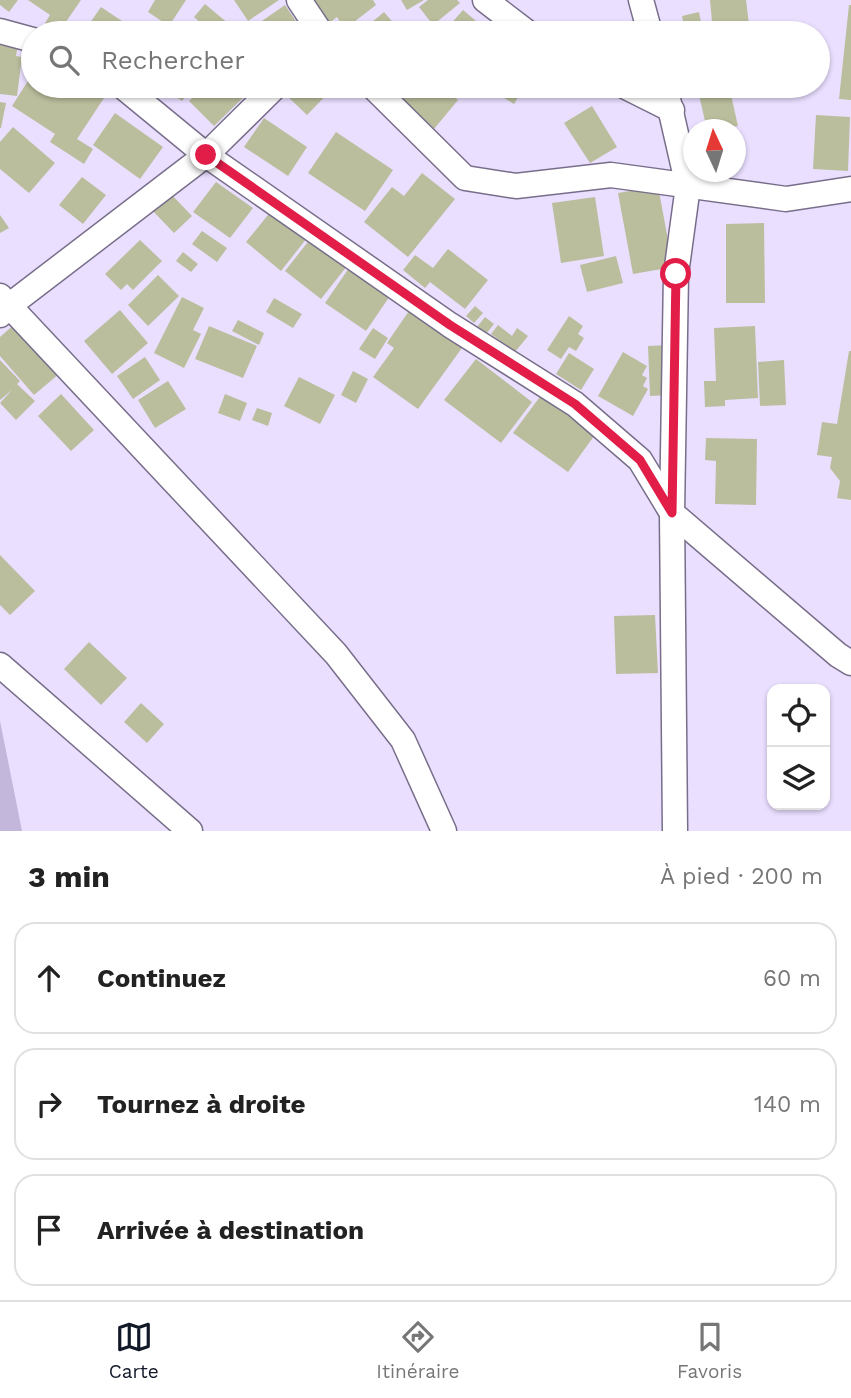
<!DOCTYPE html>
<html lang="fr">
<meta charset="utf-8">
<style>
:root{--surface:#fff;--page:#f6f6f6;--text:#222;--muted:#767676;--line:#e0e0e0;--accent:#111827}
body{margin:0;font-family:"Work Sans",sans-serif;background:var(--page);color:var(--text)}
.controls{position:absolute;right:21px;bottom:21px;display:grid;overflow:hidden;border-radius:14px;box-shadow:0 2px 5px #0004}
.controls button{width:63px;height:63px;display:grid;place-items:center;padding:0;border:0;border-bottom:2px solid var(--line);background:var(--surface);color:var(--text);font:35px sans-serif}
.compass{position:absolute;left:683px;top:119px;width:63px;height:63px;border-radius:50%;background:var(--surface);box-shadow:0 2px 5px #0004;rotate:356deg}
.stop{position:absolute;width:21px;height:21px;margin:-16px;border:5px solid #e11d48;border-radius:50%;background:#fff}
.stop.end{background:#e11d48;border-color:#fff;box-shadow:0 2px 7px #0008}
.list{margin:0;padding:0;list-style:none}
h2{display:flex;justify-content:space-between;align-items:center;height:91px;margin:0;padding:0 28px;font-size:30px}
h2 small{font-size:23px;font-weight:400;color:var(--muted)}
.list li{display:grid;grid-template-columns:46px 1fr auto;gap:21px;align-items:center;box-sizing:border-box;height:112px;margin:0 14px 14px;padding:0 14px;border:2px solid var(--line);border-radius:21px}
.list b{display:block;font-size:26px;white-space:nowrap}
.list em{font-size:23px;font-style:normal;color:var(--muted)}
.icon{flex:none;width:38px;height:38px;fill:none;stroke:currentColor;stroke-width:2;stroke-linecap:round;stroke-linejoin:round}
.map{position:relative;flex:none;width:851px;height:831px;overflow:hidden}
.search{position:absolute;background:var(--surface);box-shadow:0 2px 5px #0004;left:21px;right:21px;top:21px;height:77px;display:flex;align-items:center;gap:18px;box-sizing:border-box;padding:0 24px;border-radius:38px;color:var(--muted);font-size:26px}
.sheet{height:469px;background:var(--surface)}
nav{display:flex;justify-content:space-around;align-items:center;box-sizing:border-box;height:98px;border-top:2px solid var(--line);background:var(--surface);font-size:19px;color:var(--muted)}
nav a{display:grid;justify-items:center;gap:4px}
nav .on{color:var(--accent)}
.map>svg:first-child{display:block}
.green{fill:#c3b7db}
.building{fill:#babe9d}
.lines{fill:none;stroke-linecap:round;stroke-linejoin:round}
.minor-casing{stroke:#786e8a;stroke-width:27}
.minor{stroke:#fff;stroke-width:24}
.route{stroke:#e11d48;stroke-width:9}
</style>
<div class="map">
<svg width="851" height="831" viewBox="0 0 851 831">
<rect width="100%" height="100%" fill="#eadfff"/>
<!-- green -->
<polygon class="green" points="0,721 22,831 0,831"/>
<!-- building -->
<g class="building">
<polygon points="0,0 18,0 9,12 0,5"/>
<polygon points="28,0 81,0 59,32 45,23 50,15"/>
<polygon points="155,0 186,0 169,26 148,12"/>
<polygon points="234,0 279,0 248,21"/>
<polygon points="312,0 373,0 376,5 345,29 337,17 329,23"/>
<polygon points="401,0 424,0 407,10"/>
<polygon points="428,0 457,0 460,3 433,25 419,7"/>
<polygon points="710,0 746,0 750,33 713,33"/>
<polygon points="205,4 230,25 222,33 212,33 194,17"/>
<polygon points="285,5 304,33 251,33 249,30"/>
<polygon points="849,5 851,5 851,100 839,99"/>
<polygon points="101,7 140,33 83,33"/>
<polygon points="463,10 488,31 486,33 456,33 448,27"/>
<polygon points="384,12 402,33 359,33"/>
<polygon points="699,12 703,33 685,33 682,16"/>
<polygon points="0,43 18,45 16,56 22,57 17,96 0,94"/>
<polygon points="33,73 33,86 84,86 104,98 77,139 93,149 84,164 50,142 55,134 12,106"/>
<polygon points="160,86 193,86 182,101"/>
<polygon points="205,86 255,86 214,126 189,101"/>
<polygon points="294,86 335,86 307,115 285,94"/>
<polygon points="390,86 441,86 458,100 434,129 387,90"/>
<polygon points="485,86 525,86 514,104"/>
<polygon points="697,86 729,86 738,126 732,127 733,130 707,130"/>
<polygon points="0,102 6,103 1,128 0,128"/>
<polygon points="592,106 617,147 590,163 564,123"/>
<polygon points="115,113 163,147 140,179 93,145"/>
<polygon points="816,115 850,117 848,171 813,169"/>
<polygon points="264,118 307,147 288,176 244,147"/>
<polygon points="13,127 55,163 29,193 0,169 0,142"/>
<polygon points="336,132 393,170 365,211 308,173"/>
<polygon points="422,173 455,199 408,257 364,222 392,187 404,196"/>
<polygon points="82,177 106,195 83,224 59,205"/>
<polygon points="216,182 253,208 230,238 193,212"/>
<polygon points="658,186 673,267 633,274 618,193"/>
<polygon points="169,192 192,216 174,233 151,209"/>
<polygon points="595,197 604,256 561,263 552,203"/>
<polygon points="272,210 307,238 281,271 246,242"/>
<polygon points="0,215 9,228 0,233"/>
<polygon points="764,223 765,303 726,303 726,224"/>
<polygon points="202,231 227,248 217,262 192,244"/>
<polygon points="311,238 347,266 321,299 285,271"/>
<polygon points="140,240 162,261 133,290 127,284 121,290 105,274"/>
<polygon points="448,249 488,280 465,309 430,282 425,288 403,270 415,255 433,268"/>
<polygon points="183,252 198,264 191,272 176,261"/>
<polygon points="616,256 623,283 587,292 580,265"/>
<polygon points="349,268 390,296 366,331 325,303"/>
<polygon points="158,275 179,296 148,326 128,305"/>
<polygon points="182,297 204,308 193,330 201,334 184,368 154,353"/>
<polygon points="274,298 302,314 293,328 266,312"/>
<polygon points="475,306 483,313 474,323 466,316"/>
<polygon points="411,308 464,345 418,409 373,377 394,348 387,343"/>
<polygon points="120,310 148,343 112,374 84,341"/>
<polygon points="569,316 583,326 578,334 584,338 576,351 569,347 561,359 547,350"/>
<polygon points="485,317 494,324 486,334 477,327"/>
<polygon points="238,320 264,333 259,345 232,331"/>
<polygon points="17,322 60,373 34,395 0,356 0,337"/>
<polygon points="498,325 512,336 517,328 528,336 515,352 491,334"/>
<polygon points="209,326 257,346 243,378 195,359"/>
<polygon points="755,326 758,398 725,400 725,406 705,407 704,381 716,381 714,328"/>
<polygon points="373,328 388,338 375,359 359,349"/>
<polygon points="669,345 670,395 650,396 648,346"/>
<polygon points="849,351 851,351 851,500 837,498 840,481 830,468 832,457 817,455 822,422 837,424"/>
<polygon points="623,352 647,366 642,375 647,378 643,386 648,389 633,416 598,396"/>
<polygon points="569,353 594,369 581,390 556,374"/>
<polygon points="145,357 160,380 133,399 117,376"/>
<polygon points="476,359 532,402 501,443 444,400"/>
<polygon points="0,360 20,381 17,384 35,401 16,420 0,403 12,390 0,400"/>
<polygon points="784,360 786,405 760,406 758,362"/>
<polygon points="353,371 368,379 356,403 341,395"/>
<polygon points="299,377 335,395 320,424 284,406"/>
<polygon points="168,381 186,409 155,428 138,400"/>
<polygon points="61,394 94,430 71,451 38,416"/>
<polygon points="225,394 247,403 240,421 218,413"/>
<polygon points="542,394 597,432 568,472 513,433"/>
<polygon points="257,408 272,413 268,426 252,420"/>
<polygon points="706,438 757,439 756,505 715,504 716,461 705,460"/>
<polygon points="0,555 35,591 10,615 0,605"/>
<polygon points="655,615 658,673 616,674 614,616"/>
<polygon points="89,642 127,678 101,705 64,669"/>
<polygon points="141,703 164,724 147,743 124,722"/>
</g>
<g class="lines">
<defs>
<g id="minor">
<polyline points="299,0 321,33"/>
<polyline points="485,0 528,33"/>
<polyline points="641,0 650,33"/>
<polyline points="0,31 33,40"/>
<polyline points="122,86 206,155 450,325 575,404 640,460 672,513 838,655 851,663"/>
<polyline points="372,86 465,178 516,186 611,175 786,199 851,189"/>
<polyline points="624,86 672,110"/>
<polyline points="665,86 688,186 676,274 672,513 675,831"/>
<polyline points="0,296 336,654 403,740 444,831"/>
<polyline points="0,315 10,305 206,155 276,86"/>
<polyline points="0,665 190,831"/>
</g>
</defs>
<!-- minor casing -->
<use href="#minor" class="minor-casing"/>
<!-- minor -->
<use href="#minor" class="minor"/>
</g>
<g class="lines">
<!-- route -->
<polyline class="route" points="206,155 450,325 575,404 640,460 672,513 676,274"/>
</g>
</svg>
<div class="controls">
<button><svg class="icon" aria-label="locate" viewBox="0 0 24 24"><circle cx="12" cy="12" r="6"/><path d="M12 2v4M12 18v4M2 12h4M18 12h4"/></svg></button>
<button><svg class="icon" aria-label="layers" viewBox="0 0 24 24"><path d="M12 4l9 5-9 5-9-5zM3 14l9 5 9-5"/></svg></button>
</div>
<svg class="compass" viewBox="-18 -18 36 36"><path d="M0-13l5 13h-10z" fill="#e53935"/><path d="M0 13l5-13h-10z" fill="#767676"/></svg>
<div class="stop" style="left:676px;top:274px"></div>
<div class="stop end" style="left:206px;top:155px"></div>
<div class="search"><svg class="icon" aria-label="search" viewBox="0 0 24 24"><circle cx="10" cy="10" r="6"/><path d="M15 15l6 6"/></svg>Rechercher</div>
</div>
<section class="sheet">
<h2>3 min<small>À pied · 200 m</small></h2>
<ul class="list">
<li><svg class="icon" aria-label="ahead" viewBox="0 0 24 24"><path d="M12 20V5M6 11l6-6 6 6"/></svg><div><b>Continuez</b></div><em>60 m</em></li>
<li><svg class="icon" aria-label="right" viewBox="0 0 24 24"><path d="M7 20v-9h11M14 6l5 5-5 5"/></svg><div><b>Tournez à droite</b></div><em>140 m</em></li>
<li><svg class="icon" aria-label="arrive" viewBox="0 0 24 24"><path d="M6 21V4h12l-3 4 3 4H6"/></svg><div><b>Arrivée à destination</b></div></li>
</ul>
</section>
<nav>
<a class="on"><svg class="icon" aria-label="map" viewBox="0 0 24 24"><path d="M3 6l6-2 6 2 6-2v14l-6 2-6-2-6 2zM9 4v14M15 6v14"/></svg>Carte</a>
<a><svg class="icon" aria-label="directions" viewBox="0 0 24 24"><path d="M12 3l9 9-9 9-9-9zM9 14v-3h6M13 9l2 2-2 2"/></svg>Itinéraire</a>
<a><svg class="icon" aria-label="saved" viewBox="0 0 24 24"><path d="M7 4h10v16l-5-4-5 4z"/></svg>Favoris</a>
</nav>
